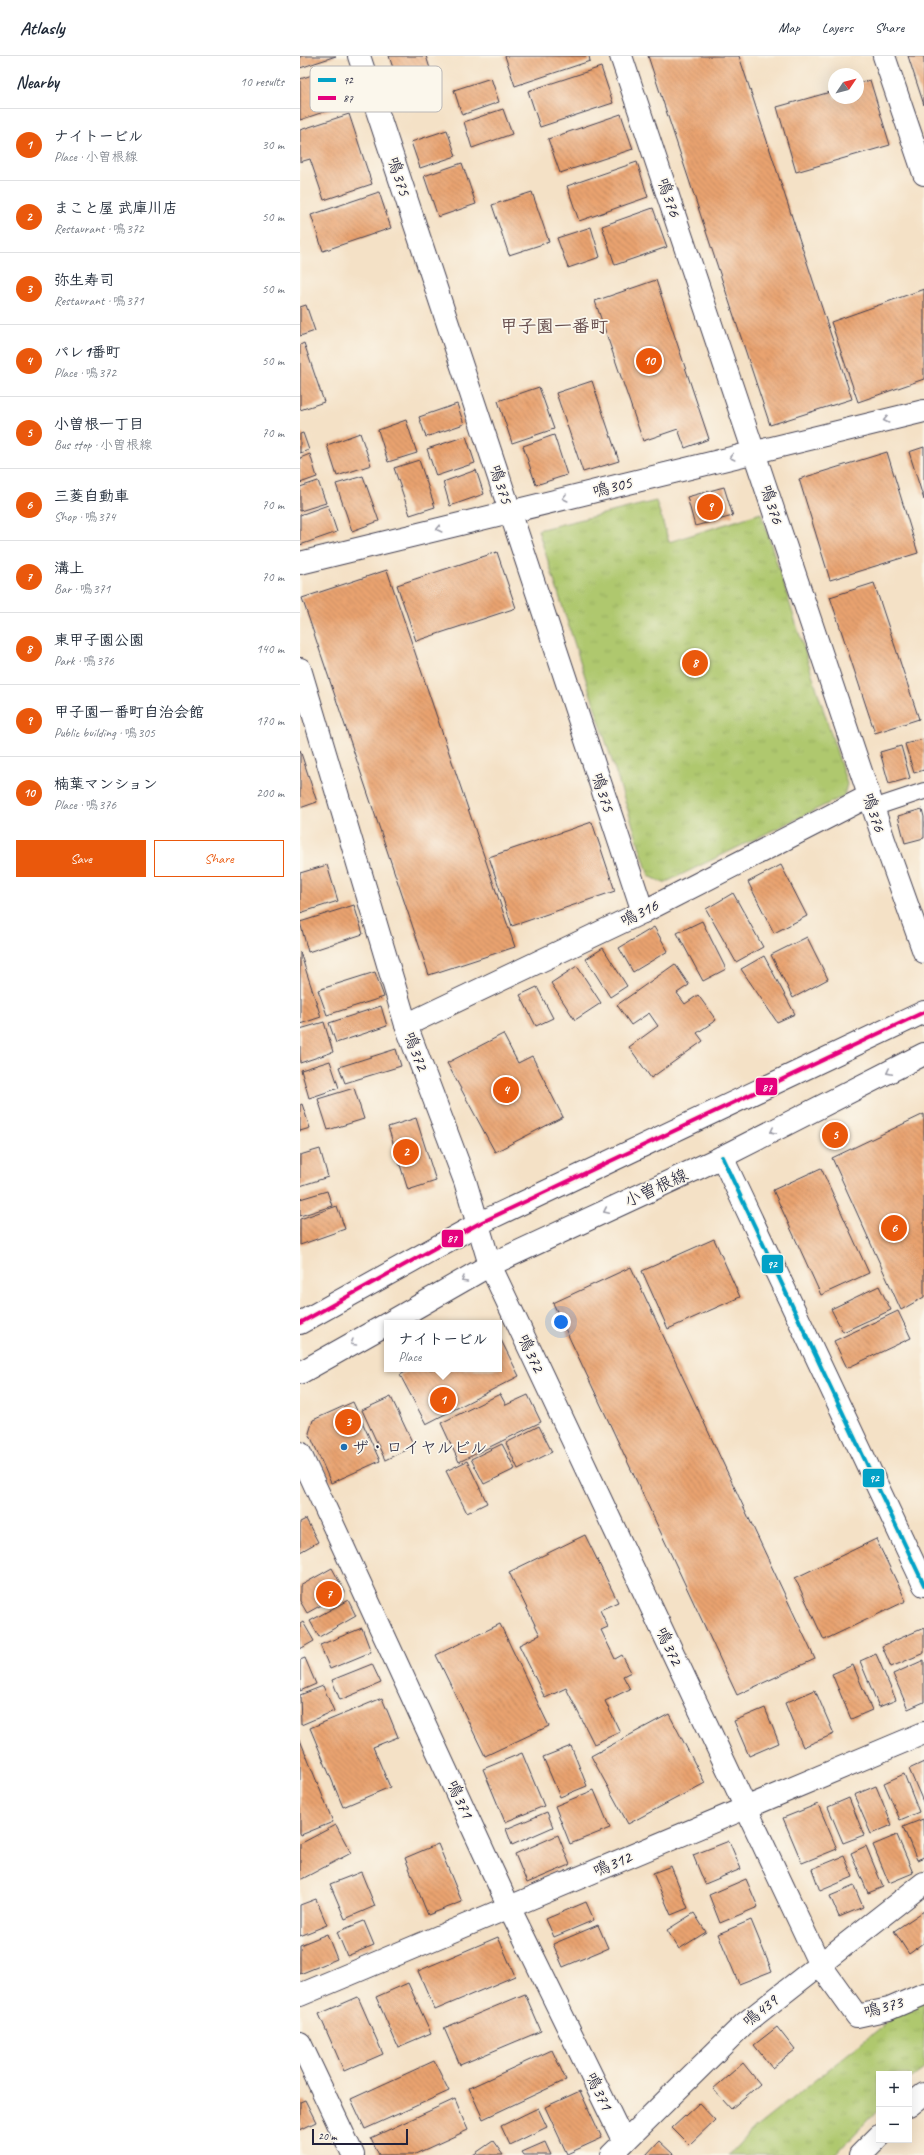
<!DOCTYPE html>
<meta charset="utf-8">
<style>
:root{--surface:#fff;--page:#f2f2f3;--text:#1f2937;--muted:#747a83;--line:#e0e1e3;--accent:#ea580c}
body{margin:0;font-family:Caveat,"Klee One",sans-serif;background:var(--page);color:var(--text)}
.controls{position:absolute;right:12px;bottom:12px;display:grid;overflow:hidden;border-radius:0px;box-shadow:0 4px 16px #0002}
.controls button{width:36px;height:36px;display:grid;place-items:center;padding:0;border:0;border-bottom:1px solid var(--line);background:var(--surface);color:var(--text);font:20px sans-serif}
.compass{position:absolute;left:528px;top:12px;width:36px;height:36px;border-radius:50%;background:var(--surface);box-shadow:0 4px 16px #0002;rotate:55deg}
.scale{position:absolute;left:12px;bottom:10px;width:96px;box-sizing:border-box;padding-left:4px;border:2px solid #22223b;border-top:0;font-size:11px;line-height:14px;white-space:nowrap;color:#22223b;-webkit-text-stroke:3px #fbf7ec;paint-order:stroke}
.you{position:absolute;left:261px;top:1266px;width:14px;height:14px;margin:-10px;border:3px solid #fff;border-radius:50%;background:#1a73e8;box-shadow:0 0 0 6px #1a73e833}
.badge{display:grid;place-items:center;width:26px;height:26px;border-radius:50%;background:var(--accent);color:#fff;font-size:13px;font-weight:700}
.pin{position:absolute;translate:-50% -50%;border:2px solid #fff;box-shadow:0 1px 4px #0006}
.popup{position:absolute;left:84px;top:1264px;width:118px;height:52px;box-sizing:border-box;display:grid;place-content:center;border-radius:0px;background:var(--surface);filter:drop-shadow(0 1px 3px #0005);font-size:13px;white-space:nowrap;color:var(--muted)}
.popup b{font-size:15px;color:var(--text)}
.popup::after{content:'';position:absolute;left:50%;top:100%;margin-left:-8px;border:8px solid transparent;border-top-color:var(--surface)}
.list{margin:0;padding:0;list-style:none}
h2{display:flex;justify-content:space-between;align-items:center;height:52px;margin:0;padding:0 16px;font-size:17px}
h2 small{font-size:13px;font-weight:400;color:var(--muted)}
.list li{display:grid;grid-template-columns:26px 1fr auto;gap:12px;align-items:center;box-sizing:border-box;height:72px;padding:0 16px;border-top:1px solid var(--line)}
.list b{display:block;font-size:15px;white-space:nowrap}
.list p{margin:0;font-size:13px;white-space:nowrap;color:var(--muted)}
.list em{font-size:13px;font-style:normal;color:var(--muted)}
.actions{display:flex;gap:8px;padding:12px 16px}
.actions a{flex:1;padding:9px 0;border:1px solid var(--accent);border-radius:0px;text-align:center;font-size:14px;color:var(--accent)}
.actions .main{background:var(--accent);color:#fff}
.map{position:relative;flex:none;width:624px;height:2099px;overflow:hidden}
header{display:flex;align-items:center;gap:24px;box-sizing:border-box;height:56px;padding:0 20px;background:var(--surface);border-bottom:1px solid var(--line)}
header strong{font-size:19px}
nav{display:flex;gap:22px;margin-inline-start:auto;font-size:14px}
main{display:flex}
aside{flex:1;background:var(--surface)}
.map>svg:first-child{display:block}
.park{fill:url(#park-tufts);stroke:#687554}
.building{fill:url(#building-back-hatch)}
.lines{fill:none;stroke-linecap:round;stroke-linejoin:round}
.lane-casing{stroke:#423f50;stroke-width:18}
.street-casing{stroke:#423f50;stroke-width:24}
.secondary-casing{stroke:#423f50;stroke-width:24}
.lane{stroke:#fff;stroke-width:16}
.street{stroke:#fff;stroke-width:22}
.secondary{stroke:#fff;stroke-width:22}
.bus-1-casing{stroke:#fbf7ec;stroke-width:7}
.bus-2-casing{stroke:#fbf7ec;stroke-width:7}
.bus-1{stroke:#02a2c7;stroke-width:4}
.bus-2{stroke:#e5007d;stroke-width:4}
.oneway{stroke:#9c9ca7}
.poi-dot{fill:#1f6fb2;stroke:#fbf7ec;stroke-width:1.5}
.labels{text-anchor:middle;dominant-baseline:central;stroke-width:3.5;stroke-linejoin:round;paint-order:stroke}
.street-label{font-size:17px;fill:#22223b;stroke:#fbf7ec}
.poi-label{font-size:17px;fill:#22223b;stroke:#fbf7ec;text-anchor:start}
.neighbourhood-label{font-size:18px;font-weight:bold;fill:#684f4e;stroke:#fbf7ec}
.key{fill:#fbf7ec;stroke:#bab7b7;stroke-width:1}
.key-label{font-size:11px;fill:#22223b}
.line-badge{stroke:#fbf7ec;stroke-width:1.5}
.badge-label{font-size:11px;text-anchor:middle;font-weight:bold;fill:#fff}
</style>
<header>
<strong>Atlasly</strong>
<nav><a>Map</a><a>Layers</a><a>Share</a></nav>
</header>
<main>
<aside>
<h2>Nearby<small>10 results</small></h2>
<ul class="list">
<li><span class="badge">1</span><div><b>ナイトービル</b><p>Place · 小曽根線</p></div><em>30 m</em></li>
<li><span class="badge">2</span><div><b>まこと屋 武庫川店</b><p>Restaurant · 鳴372</p></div><em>50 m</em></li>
<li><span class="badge">3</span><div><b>弥生寿司</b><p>Restaurant · 鳴371</p></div><em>50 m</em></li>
<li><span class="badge">4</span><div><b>パレ1番町</b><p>Place · 鳴372</p></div><em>50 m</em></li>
<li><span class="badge">5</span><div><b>小曽根一丁目</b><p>Bus stop · 小曽根線</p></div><em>70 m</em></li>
<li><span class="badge">6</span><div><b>三菱自動車</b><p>Shop · 鳴374</p></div><em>70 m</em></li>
<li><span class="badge">7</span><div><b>溝上</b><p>Bar · 鳴371</p></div><em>70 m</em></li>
<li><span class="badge">8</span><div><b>東甲子園公園</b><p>Park · 鳴376</p></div><em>140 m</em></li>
<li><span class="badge">9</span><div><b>甲子園一番町自治会館</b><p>Public building · 鳴305</p></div><em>170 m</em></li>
<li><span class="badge">10</span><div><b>楠葉マンション</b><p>Place · 鳴376</p></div><em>200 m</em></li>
</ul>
<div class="actions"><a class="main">Save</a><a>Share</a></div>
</aside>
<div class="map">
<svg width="624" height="2099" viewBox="0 0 624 2099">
<defs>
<pattern id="park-tufts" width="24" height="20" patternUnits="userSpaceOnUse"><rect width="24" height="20" fill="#afc86e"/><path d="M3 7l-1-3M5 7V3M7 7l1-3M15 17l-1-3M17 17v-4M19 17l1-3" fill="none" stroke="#96ac60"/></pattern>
<pattern id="building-back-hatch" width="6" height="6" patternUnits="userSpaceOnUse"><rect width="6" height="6" fill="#e9a370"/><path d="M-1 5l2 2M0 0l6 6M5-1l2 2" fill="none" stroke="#bc845d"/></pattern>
</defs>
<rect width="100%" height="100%" fill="#fbf7ec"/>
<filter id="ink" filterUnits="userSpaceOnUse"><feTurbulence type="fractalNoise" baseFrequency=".025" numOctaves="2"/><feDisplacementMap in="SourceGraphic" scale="8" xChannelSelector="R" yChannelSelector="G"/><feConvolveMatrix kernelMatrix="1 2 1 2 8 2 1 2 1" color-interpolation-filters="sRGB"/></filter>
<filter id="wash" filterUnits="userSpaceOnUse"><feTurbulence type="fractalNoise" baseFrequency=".012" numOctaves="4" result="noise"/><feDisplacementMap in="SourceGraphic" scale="16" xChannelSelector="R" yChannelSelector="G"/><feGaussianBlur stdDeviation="0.9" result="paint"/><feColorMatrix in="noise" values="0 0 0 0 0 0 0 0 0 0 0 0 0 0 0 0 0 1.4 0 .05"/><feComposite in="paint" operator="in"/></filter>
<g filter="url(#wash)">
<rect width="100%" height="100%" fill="#f4e1c6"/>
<!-- park -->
<g class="park">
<polygon points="356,445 369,486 461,457 547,728 544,740 364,827 349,820 238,474"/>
<polygon points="624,1937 624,2013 609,2024 609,2018 579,2018 579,2052 535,2099 429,2099 450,2076"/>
</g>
<g id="blocks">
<!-- building -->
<g class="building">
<polygon points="0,0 36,0 0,12"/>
<polygon points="89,0 126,0 134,25 101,36"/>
<polygon points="205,0 289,0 290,5 215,30"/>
<polygon points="348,0 439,0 552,343 470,369"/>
<polygon points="608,0 624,0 624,49"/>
<polygon points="301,11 313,47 240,71 228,35"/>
<polygon points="31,13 44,49 0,64 0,23"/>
<polygon points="191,22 199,46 162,59 154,34"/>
<polygon points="570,24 590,89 496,116 477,51 534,35 534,42 558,42 558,28"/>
<polygon points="203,53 212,78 172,92 164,66"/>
<polygon points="49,58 72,128 24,144 10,103 0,106 0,74"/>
<polygon points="321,58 333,93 260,117 248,83"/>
<polygon points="147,74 156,100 120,112 111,86"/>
<polygon points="337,106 348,141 279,165 267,130"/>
<polygon points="162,107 176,148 138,161 124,120"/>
<polygon points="79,136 91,172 23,195 11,159"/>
<polygon points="232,136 249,186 209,199 192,149"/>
<polygon points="353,152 367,191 315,209 302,170"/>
<polygon points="291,171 300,201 268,212 257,182"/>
<polygon points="356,224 409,383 385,392 378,373 343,385 295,245"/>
<polygon points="624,233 624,323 558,346 531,266"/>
<polygon points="6,249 15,275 0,280 0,251"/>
<polygon points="4,287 24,346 0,354 0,289"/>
<polygon points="292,325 319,405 283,416 256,337"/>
<polygon points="239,331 254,373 212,387 198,345"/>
<polygon points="157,348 164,368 126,381 119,361"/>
<polygon points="106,364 117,397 88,406 78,374"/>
<polygon points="3,377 9,394 0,397 0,378"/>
<polygon points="60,377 71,409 37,420 27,389"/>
<polygon points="254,379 267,419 236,429 223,390"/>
<polygon points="166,380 175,407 136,420 127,393"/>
<polygon points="624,391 624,444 609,396"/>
<polygon points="587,396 618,497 530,524 499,423"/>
<polygon points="10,398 17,421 0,427 0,402"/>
<polygon points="119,404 135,451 110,459 94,412"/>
<polygon points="176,414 184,438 150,450 143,426"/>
<polygon points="63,420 79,465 52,475 36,428"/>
<polygon points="18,425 26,447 0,455 0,431"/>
<polygon points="424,431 433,460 395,470 387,441"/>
<polygon points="28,449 37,476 0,489 0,459"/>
<polygon points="197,496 216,552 116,585 97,529"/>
<polygon points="87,514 215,891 129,919 2,542"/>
<polygon points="574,527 619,663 575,677 530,541"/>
<polygon points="624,683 624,714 614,717 605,688"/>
<polygon points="601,690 610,722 589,728 580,696"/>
<polygon points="0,694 17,746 0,752"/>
<polygon points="622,753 624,761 624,782 605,787 598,760"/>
<polygon points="292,766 315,835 212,870 189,801"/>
<polygon points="27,809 38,845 0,857 0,817"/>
<polygon points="481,809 507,860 474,877 448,826"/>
<polygon points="433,837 463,891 436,906 406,853"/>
<polygon points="54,849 63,878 8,896 0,866"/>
<polygon points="402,865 426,913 403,925 377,877"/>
<polygon points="354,871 368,895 333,916 319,892"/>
<polygon points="507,881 528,923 493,942 471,899"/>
<polygon points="303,892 327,930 310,941 286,903"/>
<polygon points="0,896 21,961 0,968"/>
<polygon points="464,900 495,958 477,966 441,913"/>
<polygon points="375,908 389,929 377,937 385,948 398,939 416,964 397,977 403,985 351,1022 329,991 358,970 349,957 331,969 317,949"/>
<polygon points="277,910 301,947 275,964 251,927"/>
<polygon points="75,916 84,941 27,959 18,934"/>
<polygon points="237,931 253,962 236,970 220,939"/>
<polygon points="81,950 87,970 36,987 29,967"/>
<polygon points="24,966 33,996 0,1007 0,973"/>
<polygon points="203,978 218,1007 232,1000 263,1061 195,1096 147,1007"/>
<polygon points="96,993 101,1010 45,1027 39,1011"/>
<polygon points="30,1005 39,1032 9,1042 1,1014"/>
<polygon points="54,1032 64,1063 28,1074 18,1043"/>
<polygon points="2,1048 10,1072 0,1075 0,1049"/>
<polygon points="624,1058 624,1241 601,1254 532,1102"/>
<polygon points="116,1062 136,1125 108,1134 88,1071"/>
<polygon points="20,1093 28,1121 0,1130 0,1099"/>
<polygon points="521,1112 569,1217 521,1239 473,1134"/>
<polygon points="27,1135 32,1150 0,1160 0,1143"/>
<polygon points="37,1150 45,1173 0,1189 0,1163"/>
<polygon points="414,1183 440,1241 368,1273 342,1215"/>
<polygon points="331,1211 515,1603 437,1639 253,1247"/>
<polygon points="579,1230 591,1254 543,1276 531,1253"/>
<polygon points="598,1255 611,1282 547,1312 534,1285"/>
<polygon points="199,1280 219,1320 126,1368 100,1319 111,1313 199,1313"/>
<polygon points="200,1338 206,1349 228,1339 241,1366 159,1406 141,1367"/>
<polygon points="91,1341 114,1390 85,1404 62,1354"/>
<polygon points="53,1346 80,1405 31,1427 9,1377 13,1364"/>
<polygon points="239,1370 252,1396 218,1413 206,1387"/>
<polygon points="202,1388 215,1413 184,1428 171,1403"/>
<polygon points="167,1405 187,1447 167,1457 146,1415"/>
<polygon points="6,1463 18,1486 0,1496 0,1466"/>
<polygon points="285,1479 318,1546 300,1554 308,1571 301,1574 315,1603 322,1599 331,1616 323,1620 330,1633 305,1645 320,1676 294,1688 266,1632 245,1642 219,1589 240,1579 209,1516"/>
<polygon points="576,1483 606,1545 524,1584 495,1522"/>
<polygon points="32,1512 45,1536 7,1557 0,1545 0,1530"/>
<polygon points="48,1544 56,1560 19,1581 10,1565"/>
<polygon points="3,1566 14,1585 0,1593 0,1568"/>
<polygon points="200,1568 249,1670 185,1700 136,1599"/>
<polygon points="62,1572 71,1596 30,1613 20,1589"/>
<polygon points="624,1572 624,1597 591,1611 582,1590"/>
<polygon points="576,1598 596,1644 579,1651 560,1605"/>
<polygon points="5,1602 16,1628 0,1635 0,1604"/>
<polygon points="624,1604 624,1646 608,1653 593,1618"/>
<polygon points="72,1608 81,1627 40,1644 32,1624"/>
<polygon points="553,1609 572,1654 551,1663 532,1618"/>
<polygon points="23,1630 34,1655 1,1669 0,1639"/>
<polygon points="515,1634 534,1678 503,1691 485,1647"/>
<polygon points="82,1642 98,1681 73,1691 90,1731 43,1751 10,1672"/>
<polygon points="465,1652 479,1687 449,1700 434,1665"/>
<polygon points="369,1658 405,1727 328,1768 291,1700"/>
<polygon points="0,1684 33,1766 1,1779 0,1777"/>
<polygon points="271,1690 287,1730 260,1741 243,1701"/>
<polygon points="222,1697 244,1750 205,1766 183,1713"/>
<polygon points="624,1706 624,1748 609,1713"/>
<polygon points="604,1718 619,1756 600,1764 584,1727"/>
<polygon points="576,1730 592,1769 571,1778 554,1739"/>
<polygon points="294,1734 310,1772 270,1788 255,1750"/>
<polygon points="549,1742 564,1779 543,1787 528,1751"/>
<polygon points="518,1748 537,1793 502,1807 483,1762"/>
<polygon points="247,1756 253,1771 212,1789 206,1773"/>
<polygon points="623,1763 624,1801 617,1804 603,1771"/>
<polygon points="36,1769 51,1797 0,1824 0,1788"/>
<polygon points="258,1779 270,1809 227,1827 215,1798"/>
<polygon points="597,1779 613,1817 589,1827 573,1789"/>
<polygon points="429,1785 441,1813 405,1828 393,1799"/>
<polygon points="138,1788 162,1846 128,1859 105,1802"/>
<polygon points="566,1790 583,1831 568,1837 551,1797"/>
<polygon points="544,1800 553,1821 520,1835 512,1813"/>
<polygon points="371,1810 388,1852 371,1859 353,1817"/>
<polygon points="61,1816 75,1850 45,1863 30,1828"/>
<polygon points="446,1823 458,1851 420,1867 409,1839"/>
<polygon points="554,1830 563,1851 539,1861 530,1840"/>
<polygon points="16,1843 27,1869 0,1880 0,1849"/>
<polygon points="286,1846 294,1864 254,1881 246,1863"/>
<polygon points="624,1855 624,1887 609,1898 594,1875"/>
<polygon points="394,1857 406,1876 379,1893 367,1874"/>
<polygon points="451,1864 472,1915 439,1928 418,1878"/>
<polygon points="64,1865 74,1889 47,1900 37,1876"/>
<polygon points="298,1869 308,1892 263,1911 253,1888"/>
<polygon points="27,1878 37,1903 0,1918 0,1889"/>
<polygon points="198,1881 215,1920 135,1954 118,1915"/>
<polygon points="108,1927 131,1977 98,1991 76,1941"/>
<polygon points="225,1938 241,1975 160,2009 144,1972"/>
<polygon points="58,1941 83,1998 44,2015 19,1958"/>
<polygon points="477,1971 495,1994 472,2012 454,1989"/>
<polygon points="252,1994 266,2024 183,2063 169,2032"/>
<polygon points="134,2005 149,2035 65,2073 51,2043"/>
<polygon points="443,2007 460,2028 431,2053 413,2033"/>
<polygon points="280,2035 302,2082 267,2098 245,2051"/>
<polygon points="155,2043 168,2074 113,2099 79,2099 71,2082"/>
<polygon points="5,2044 16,2066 0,2074 0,2046"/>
<polygon points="399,2047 415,2064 389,2089 372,2072"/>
<polygon points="238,2052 247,2071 210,2089 201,2070"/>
<polygon points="193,2085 203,2099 173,2099"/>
<polygon points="359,2085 374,2099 346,2099"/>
<polygon points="245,2086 251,2099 224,2099 222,2096"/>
</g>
</g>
</g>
<g filter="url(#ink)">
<use href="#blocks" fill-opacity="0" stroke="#423f50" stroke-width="1"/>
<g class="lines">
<defs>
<polyline id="lane" points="573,752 624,735"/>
<g id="street">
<polyline points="59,0 343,856"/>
<polyline points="321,0 584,784 624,896"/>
<polyline points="584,0 624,118"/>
<polyline points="0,507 624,355"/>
<polyline points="0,613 106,969 165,1125 190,1209 519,1907 557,1960 589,1953 624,1938"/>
<polyline points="106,969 343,856 569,740"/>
<polyline points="422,1101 624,1529"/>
<polyline points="0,1397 209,1851 324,2086"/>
<polyline points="0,1939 624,1677"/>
<polyline points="0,1987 53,2099"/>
<polyline points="311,2099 444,1968 624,1827"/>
</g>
<g id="secondary">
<polyline points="0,1267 178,1168 624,956"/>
<polyline points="89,1267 190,1209 422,1101 624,998"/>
<polyline points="0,1317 87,1268"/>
<polyline points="609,2050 624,2038"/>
<polyline points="560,2099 579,2080"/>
</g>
</defs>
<!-- lane casing -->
<use href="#lane" class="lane-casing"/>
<!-- street casing -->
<use href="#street" class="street-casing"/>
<!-- secondary casing -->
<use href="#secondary" class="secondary-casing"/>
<!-- lane -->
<use href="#lane" class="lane"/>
<!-- street -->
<use href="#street" class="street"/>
<!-- secondary -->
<use href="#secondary" class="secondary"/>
<defs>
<polyline id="bus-1" points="422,1101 624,1529"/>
<polyline id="bus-2" points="0,1267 178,1168 624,956"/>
</defs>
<!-- bus-1 casing -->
<use href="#bus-1" class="bus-1-casing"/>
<!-- bus-2 casing -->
<use href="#bus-2" class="bus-2-casing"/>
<!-- bus-1 -->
<use href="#bus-1" class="bus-1"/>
<!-- bus-2 -->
<use href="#bus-2" class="bus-2"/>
</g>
<!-- one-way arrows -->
<defs><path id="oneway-chevron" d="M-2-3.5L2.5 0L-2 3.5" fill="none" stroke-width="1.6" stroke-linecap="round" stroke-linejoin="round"/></defs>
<g class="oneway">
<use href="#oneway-chevron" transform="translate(586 364) rotate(167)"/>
<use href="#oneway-chevron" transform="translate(432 401) rotate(166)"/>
<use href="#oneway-chevron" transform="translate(265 442) rotate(166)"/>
<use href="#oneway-chevron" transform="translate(139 473) rotate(166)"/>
<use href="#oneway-chevron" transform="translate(589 1016) rotate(153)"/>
<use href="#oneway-chevron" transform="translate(473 1075) rotate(153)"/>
<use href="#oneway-chevron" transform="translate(306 1155) rotate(155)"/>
<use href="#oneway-chevron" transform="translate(164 1224) rotate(150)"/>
<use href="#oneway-chevron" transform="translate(53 1287) rotate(150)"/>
</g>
</g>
<!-- markers -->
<circle class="poi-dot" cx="44" cy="1391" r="4"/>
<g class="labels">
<!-- street labels -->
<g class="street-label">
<text transform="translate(99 120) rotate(72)">鳴375</text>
<text transform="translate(369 141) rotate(71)">鳴376</text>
<text transform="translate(201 428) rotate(72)">鳴375</text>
<text transform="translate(312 431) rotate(-14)">鳴305</text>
<text transform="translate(472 448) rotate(72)">鳴376</text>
<text transform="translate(303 736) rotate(72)">鳴375</text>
<text transform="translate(574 756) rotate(72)">鳴376</text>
<text transform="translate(339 857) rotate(-26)">鳴316</text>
<text transform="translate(116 995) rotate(69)">鳴372</text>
<text transform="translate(356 1132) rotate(-25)">小曽根線</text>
<text transform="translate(231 1297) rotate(65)">鳴372</text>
<text transform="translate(369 1590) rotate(65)">鳴372</text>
<text transform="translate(160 1743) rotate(65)">鳴371</text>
<text transform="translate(312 1808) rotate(-23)">鳴312</text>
<text transform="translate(583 1951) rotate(-15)">鳴373</text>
<text transform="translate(460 1955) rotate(-39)">鳴439</text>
<text transform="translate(299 2035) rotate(64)">鳴371</text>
</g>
<!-- poi labels -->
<g class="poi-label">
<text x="52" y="1391">ザ・ロイヤルビル</text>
</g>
<!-- neighbourhood labels -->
<g class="neighbourhood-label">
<text x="254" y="270">甲子園一番町</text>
</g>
</g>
<!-- legend -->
<rect x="10" y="10" width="132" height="46" rx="6" class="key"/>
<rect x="18" y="22" width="18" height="4" fill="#02a2c7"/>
<rect x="18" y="40" width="18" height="4" fill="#e5007d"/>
<g class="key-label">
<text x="43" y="28">92</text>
<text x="43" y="46">87</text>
</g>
<g class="line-badge">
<rect x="455" y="1021" width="23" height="19" rx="4" fill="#e5007d"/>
<rect x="141" y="1173" width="23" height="19" rx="4" fill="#e5007d"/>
<rect x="461" y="1198" width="23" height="20" rx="4" fill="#02a2c7"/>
<rect x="562" y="1412" width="23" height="20" rx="4" fill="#02a2c7"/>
</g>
<g class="badge-label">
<text x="467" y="1035">87</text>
<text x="152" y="1186">87</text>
<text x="472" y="1212">92</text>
<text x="574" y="1426">92</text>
</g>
</svg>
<div class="controls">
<button>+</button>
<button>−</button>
</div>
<svg class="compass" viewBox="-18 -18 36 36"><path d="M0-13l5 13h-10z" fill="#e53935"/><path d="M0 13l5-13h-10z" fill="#747a83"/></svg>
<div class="scale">20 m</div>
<div class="you"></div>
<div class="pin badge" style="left:143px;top:1344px">1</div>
<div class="popup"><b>ナイトービル</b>Place</div>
<div class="pin badge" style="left:106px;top:1096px">2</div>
<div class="pin badge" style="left:48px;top:1366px">3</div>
<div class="pin badge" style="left:206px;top:1034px">4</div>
<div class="pin badge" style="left:535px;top:1079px">5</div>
<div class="pin badge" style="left:594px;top:1172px">6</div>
<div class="pin badge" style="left:29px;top:1538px">7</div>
<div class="pin badge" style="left:395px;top:607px">8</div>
<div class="pin badge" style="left:410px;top:451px">9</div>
<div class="pin badge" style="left:349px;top:305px">10</div>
</div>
</main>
